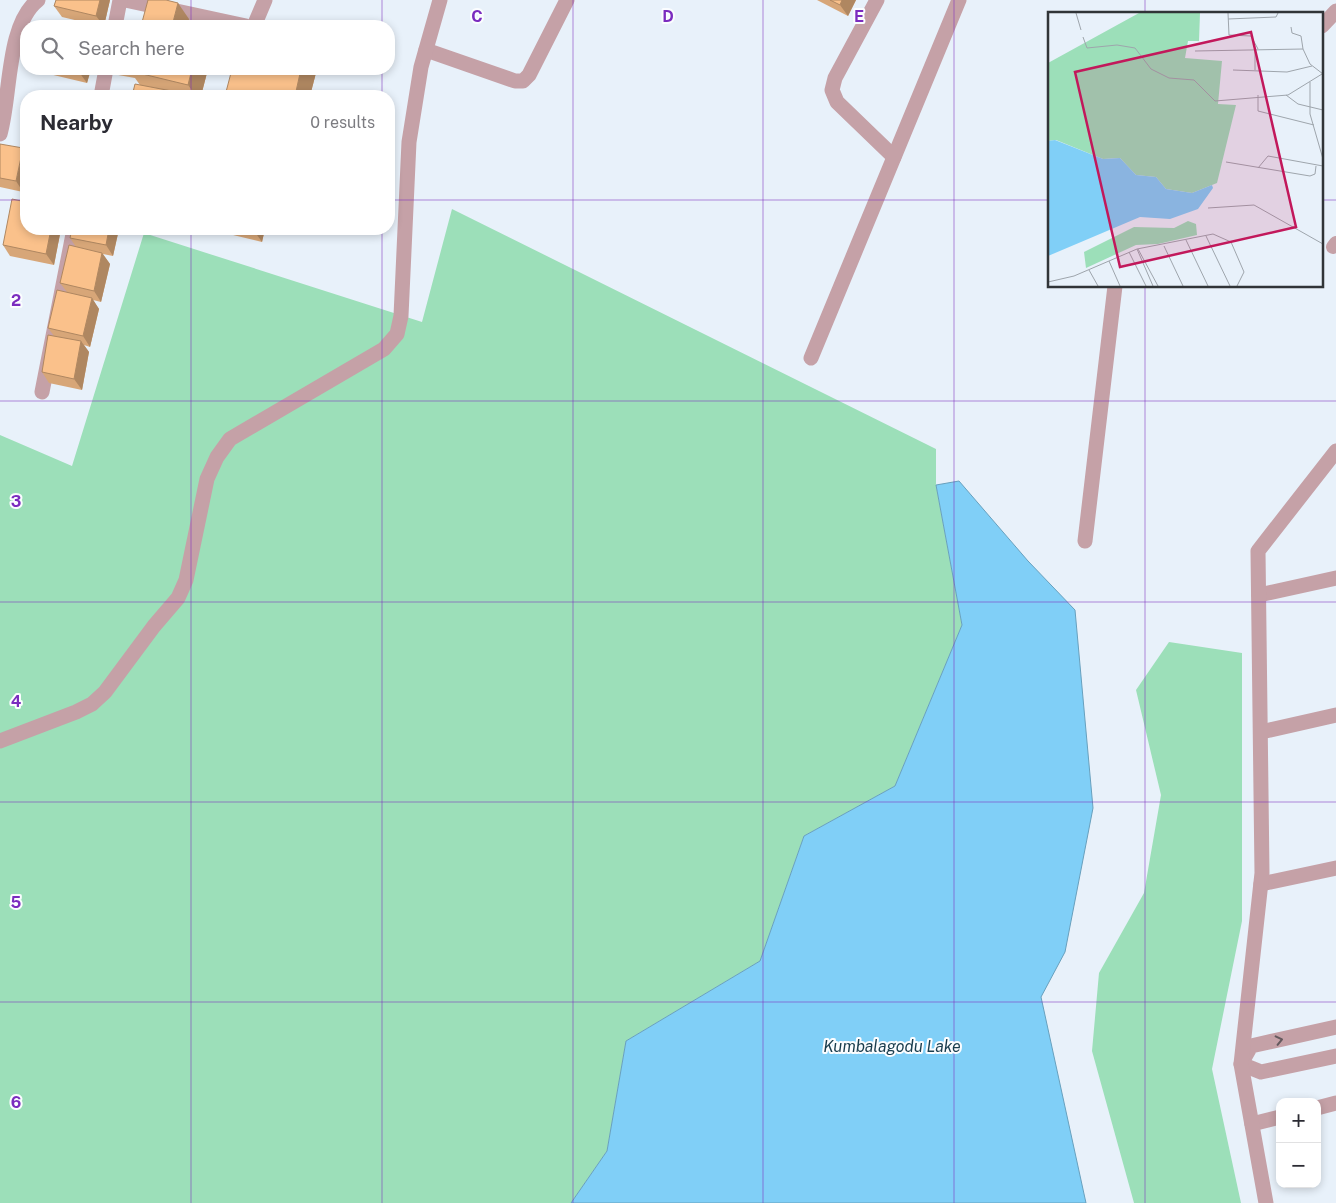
<!DOCTYPE html>
<meta charset="utf-8">
<style>
:root{--surface:#fff;--page:#f2f2f3;--text:#2b2b33;--muted:#7c7c81;--line:#e1e1e2}
body{margin:0;font-family:"Public Sans",sans-serif;background:var(--page);color:var(--text)}
.controls{position:absolute;right:15px;bottom:15px;display:grid;overflow:hidden;border-radius:10px;box-shadow:0 2px 8px #0003}
.controls button{width:45px;height:45px;display:grid;place-items:center;padding:0;border:0;border-bottom:1px solid var(--line);background:var(--surface);color:var(--text);font:25px sans-serif}
.list{margin:0;padding:0;list-style:none}
h2{display:flex;justify-content:space-between;align-items:center;height:65px;margin:0;padding:0 20px;font-size:21px}
h2 small{font-size:16px;font-weight:400;color:var(--muted)}
.icon{flex:none;width:28px;height:28px;fill:none;stroke:currentColor;stroke-width:2;stroke-linecap:round;stroke-linejoin:round}
.map{position:relative;flex:none;width:1336px;height:1203px;overflow:hidden}
.search{position:absolute;background:var(--surface);box-shadow:0 2px 8px #0003;left:20px;top:20px;width:375px;height:55px;display:flex;align-items:center;gap:12px;box-sizing:border-box;padding:0 18px;border-radius:20px;color:var(--muted);font-size:19px}
.panel{position:absolute;background:var(--surface);box-shadow:0 2px 8px #0003;left:20px;top:90px;width:375px;height:145px;border-radius:20px}
.map>svg:first-child{display:block}
.green{fill:#9cdfb9}
.water{fill:#80cff7;stroke:#68a0bd}
.lines{fill:none;stroke-linecap:round;stroke-linejoin:round}
.lane{stroke:#c5a1a7;stroke-width:14}
.street{stroke:#c5a1a7;stroke-width:15}
.wall{fill:#d7a678}
.shaded-wall{fill:#af8761}
.building{fill:#fac18b;stroke:#af8761}
.oneway{stroke:#645a5e}
.grid{fill:none;stroke:#7b2cbf;stroke-width:1;stroke-opacity:0.55}
.labels{text-anchor:middle;dominant-baseline:central;stroke-width:4;stroke-linejoin:round;paint-order:stroke}
.water-label{font-size:16px;font-style:italic;fill:#193d4e;stroke:#fbfdff}
.inset-road{fill:none;stroke:#9ea5ac;stroke-width:1}
.view{fill:#c2185b;fill-opacity:0.15;stroke:#c2185b;stroke-width:2.5}
.inset-edge{fill:none;stroke:#303437;stroke-width:2.5}
.grid-label{font-size:16px;text-anchor:middle;font-weight:bold;fill:#7b2cbf;stroke:#fbfdff;stroke-width:4;stroke-linejoin:round;paint-order:stroke}
</style>
<div class="map">
<svg width="1336" height="1203" viewBox="0 0 1336 1203">
<rect width="100%" height="100%" fill="#e8f1fa"/>
<!-- green -->
<g class="green">
<polygon points="452,209 936,449 936,485 962,625 895,786 804,836 760,961 626,1041 607,1151 571,1203 0,1203 0,435 72,466 144,233 422,322"/>
<polygon points="1169,642 1242,653 1242,921 1212,1069 1241,1203 1134,1203 1092,1051 1099,973 1144,893 1161,795 1136,690"/>
</g>
<!-- water -->
<polygon class="water" points="959,481 1028,561 1075,610 1093,808 1065,952 1041,997 1086,1203 571,1203 607,1151 626,1041 760,961 804,836 895,786 962,625 936,485"/>
<g class="lines">
<!-- lane -->
<polyline class="lane" points="1333,247 1336,243"/>
<!-- street -->
<g class="street">
<polyline points="125,0 246,26"/>
<polyline points="877,0 835,78 832,90 837,102 894,157"/>
<polyline points="115,26 120,0"/>
<polyline points="254,26 265,0"/>
<polyline points="1322,26 1336,11"/>
<polyline points="426,50 515,81 523,81 529,75 567,0"/>
<polyline points="101,96 106,69"/>
<path d="M0 134C11 97 6 25 38 0"/>
<polyline points="811,358 959,0"/>
<polyline points="42,392 74,229"/>
<polyline points="1085,541 1115,286"/>
<polyline points="1259,595 1336,578"/>
<polyline points="1261,732 1336,715"/>
<polyline points="0,741 76,712 92,704 105,692 154,626 178,598 186,580 207,479 217,457 230,439 384,349 397,334 401,316 409,142 421,67 440,0"/>
<polyline points="1261,884 1336,868"/>
<polyline points="1242,1062 1251,1046 1336,1027"/>
<polyline points="1241,1064 1261,1072 1336,1056"/>
<polyline points="1317,1108 1336,1103"/>
<polyline points="1252,1124 1280,1117"/>
<polyline points="1266,1203 1241,1064 1262,873 1258,551 1336,451"/>
</g>
</g>
<!-- wall -->
<g class="wall">
<polygon points="56,0 110,0 104,26 100,26 62,17 54,6"/>
<polygon points="817,0 856,0 848,16"/>
<polygon points="43,69 91,69 87,83 45,73"/>
<polygon points="104,69 208,69 201,96 132,96 140,85 135,78 107,73"/>
<polygon points="317,69 310,96 229,96 226,92"/>
<polygon points="0,144 23,192 0,187"/>
<polygon points="26,229 61,229 54,265 10,256 3,245"/>
<polygon points="119,229 113,256 103,254 110,264 101,302 93,300 99,309 90,347 84,345 89,352 82,390 49,383 42,372 54,336 48,328 67,292 60,283 76,247 70,238"/>
<polygon points="208,229 265,229 262,242"/>
</g>
<!-- shaded-wall -->
<g class="shaded-wall">
<polygon points="100,0 110,0 104,26 96,16"/>
<polygon points="842,0 856,0 848,16 840,5"/>
<polygon points="178,3 189,19 188,26 172,26"/>
<polygon points="80,69 91,69 87,83 79,72"/>
<polygon points="192,69 208,69 201,96 196,96 188,85"/>
<polygon points="301,69 317,69 310,96 295,96"/>
<polygon points="23,148 26,153 26,179 23,192 16,181"/>
<polygon points="51,229 61,229 54,265 46,254"/>
<polygon points="109,229 119,229 113,256 106,245"/>
<polygon points="253,229 265,229 262,242"/>
<polygon points="102,253 110,264 101,302 94,291"/>
<polygon points="92,298 99,309 90,347 83,336"/>
<polygon points="81,341 89,352 82,390 74,379"/>
</g>
<!-- building -->
<g class="building">
<polygon points="56,0 100,0 96,16 54,6"/>
<polygon points="148,0 166,0 178,3 172,26 141,26"/>
<polygon points="830,0 842,0 840,5"/>
<polygon points="65,69 80,69 79,72"/>
<polygon points="109,69 130,69 130,71 131,73"/>
<polygon points="130,69 192,69 188,85 130,71"/>
<polygon points="232,69 301,69 295,96 243,96 226,92"/>
<polygon points="135,84 177,92 176,96 132,96"/>
<polygon points="0,144 23,148 16,181 0,178"/>
<polygon points="12,199 26,202 26,229 51,229 46,254 3,245"/>
<polygon points="72,229 109,229 106,245 70,238"/>
<polygon points="69,245 102,253 94,291 60,283"/>
<polygon points="57,290 92,298 83,336 48,328"/>
<polygon points="48,335 81,341 74,379 42,372"/>
</g>
<!-- one-way arrows -->
<defs><path id="oneway-chevron" d="M-2-3.5L2.5 0L-2 3.5" fill="none" stroke-width="1.6" stroke-linecap="round" stroke-linejoin="round" transform="scale(1.25)"/></defs>
<use class="oneway" href="#oneway-chevron" transform="translate(1279 1040) rotate(-13)"/>
<!-- grid -->
<path class="grid" d="M191 0V26M382 0V26M573 0V1203M763 0V1203M954 0V1203M1145 0V14M191 69V96M382 69V96M0 200H26M389 200H1050M1322 200H1336M191 229V1203M382 229V1203M1145 286V1203M0 401H1336M0 602H1336M0 802H1336M0 1002H1336"/>
<g class="labels">
<!-- water labels -->
<g class="water-label">
<text x="892" y="1046">Kumbalagodu Lake</text>
</g>
</g>
<!-- overview -->
<g transform="translate(1048 12)">
<rect width="275" height="275" fill="#e8f1fa"/>
<path d="M91 1H152L151 29H140L137 46 174 49 170 92 188 93 169 171 144 181 118 177 108 165 88 163 72 146 55 147 8 128 0 129V51ZM140 209 148 212 149 223 110 232 88 233 38 256 36 240 86 215 126 216Z" fill="#9cdfb9"/>
<path d="M7 128 55 147 72 146 88 163 108 165 118 177 144 181 164 173 165 176 150 197 122 207 92 205 0 244V129Z" fill="#80cff7"/>
<path class="inset-road" d="M28 1 33 18M180 1 181 23 203 24 210 37M180 7 228 5 230 1M243 15 244 21 253 24 255 37M35 25 39 36 69 33 87 36 103 57 121 66 146 68 167 89 240 83 274 62M207 37V58M147 39 255 37 262 52 275 62M185 58 239 60 264 54M262 70V102L275 147M210 83V99L266 113M238 83 250 92 275 98M178 150 262 164 267 162 268 154M210 156 220 144 275 154M160 196 206 193 275 232M158 224 182 274M138 228 160 274M116 234 135 274M89 237 105 274M90 237 110 274M81 240 98 274M61 249 72 274M41 258 50 274M0 270 26 264 89 237 165 222 183 230 196 260 189 274"/>
<path class="view" d="M203 20 248 215 72 255 27 60Z"/>
<rect width="275" height="275" class="inset-edge"/>
</g>
<g class="grid-label">
<text x="477" y="22">C</text>
<text x="668" y="22">D</text>
<text x="859" y="22">E</text>
<text x="16" y="306">2</text>
<text x="16" y="507">3</text>
<text x="16" y="707">4</text>
<text x="16" y="908">5</text>
<text x="16" y="1108">6</text>
</g>
</svg>
<div class="controls">
<button>+</button>
<button>−</button>
</div>
<div class="search"><svg class="icon" aria-label="search" viewBox="0 0 24 24"><circle cx="10" cy="10" r="6"/><path d="M15 15l6 6"/></svg>Search here</div>
<section class="panel">
<h2>Nearby<small>0 results</small></h2>
<ul class="list">
</ul>
</section>
</div>
